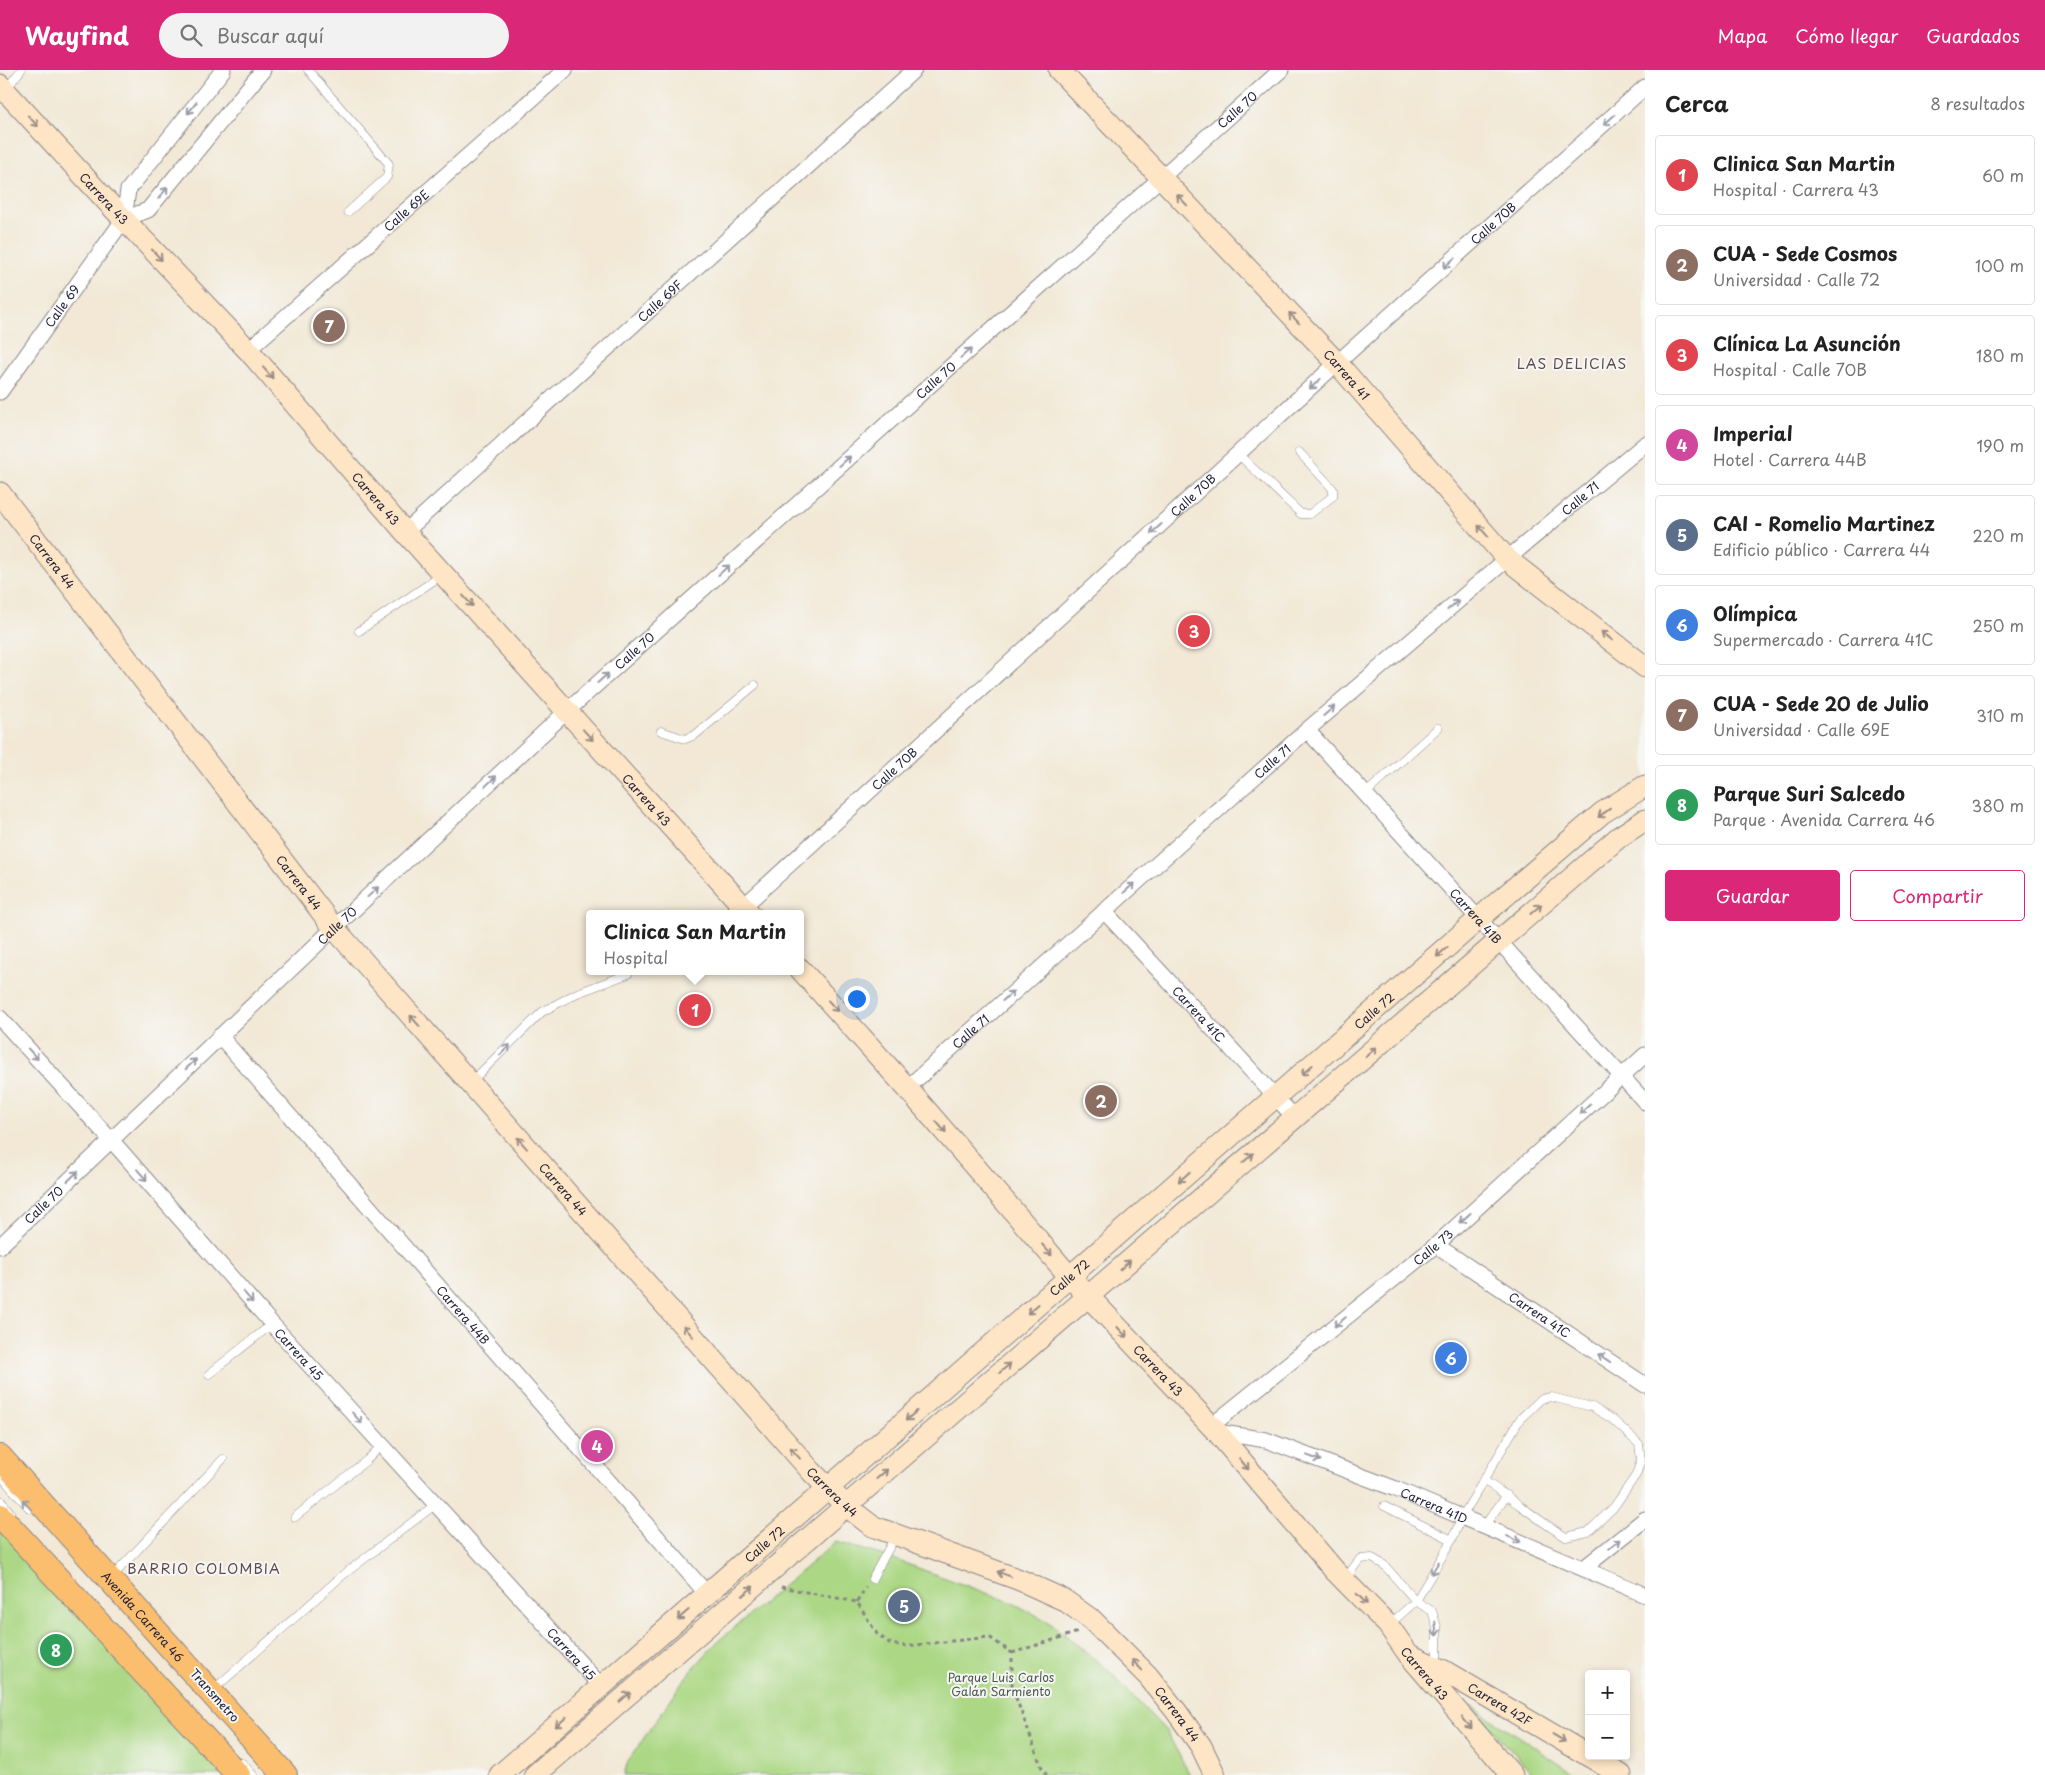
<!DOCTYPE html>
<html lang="es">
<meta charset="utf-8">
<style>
:root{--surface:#fff;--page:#f2f2f2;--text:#222;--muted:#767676;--line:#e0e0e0;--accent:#db2777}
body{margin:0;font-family:"Playpen Sans",sans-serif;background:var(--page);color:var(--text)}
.controls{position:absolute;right:15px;bottom:15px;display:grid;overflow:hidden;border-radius:5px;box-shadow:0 2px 8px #0003}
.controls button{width:45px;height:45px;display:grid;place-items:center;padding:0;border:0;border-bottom:1px solid var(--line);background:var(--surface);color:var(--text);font:25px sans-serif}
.you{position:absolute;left:856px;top:928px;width:18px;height:18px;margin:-12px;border:4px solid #fff;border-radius:50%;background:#1a73e8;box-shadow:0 0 0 8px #1a73e833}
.badge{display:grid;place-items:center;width:32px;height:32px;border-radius:50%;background:var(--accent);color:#fff;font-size:16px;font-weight:700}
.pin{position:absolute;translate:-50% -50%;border:2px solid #fff;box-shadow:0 1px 5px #0006}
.popup{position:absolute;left:586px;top:840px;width:218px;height:65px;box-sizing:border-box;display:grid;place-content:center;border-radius:5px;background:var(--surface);filter:drop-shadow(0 1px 4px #0005);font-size:16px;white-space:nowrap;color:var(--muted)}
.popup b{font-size:19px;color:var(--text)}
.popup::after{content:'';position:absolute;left:50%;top:100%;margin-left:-10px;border:10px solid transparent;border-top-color:var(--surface)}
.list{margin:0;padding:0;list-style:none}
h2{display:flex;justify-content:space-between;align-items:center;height:65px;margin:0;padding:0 20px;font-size:21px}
h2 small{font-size:16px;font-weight:400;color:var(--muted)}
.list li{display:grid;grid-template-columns:32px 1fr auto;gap:15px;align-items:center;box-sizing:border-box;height:80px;margin:0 10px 10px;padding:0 10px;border:1px solid var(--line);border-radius:5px}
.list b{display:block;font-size:19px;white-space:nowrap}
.list p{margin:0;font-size:16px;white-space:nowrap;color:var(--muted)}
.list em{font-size:16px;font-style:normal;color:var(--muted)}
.actions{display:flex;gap:10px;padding:15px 20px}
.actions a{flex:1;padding:11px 0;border:1px solid var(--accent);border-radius:5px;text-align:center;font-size:18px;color:var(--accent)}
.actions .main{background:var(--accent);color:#fff}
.icon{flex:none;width:28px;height:28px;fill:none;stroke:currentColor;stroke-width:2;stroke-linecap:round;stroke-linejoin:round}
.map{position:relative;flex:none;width:1645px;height:1705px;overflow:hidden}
header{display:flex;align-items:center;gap:30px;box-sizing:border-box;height:70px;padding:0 25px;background:var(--accent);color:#fff}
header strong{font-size:24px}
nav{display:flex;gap:28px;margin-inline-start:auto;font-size:18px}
.search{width:350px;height:45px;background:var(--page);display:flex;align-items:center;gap:12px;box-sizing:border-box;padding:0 18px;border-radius:28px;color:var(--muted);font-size:19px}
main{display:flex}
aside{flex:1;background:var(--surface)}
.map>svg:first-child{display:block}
.green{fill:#acd885;stroke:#677d60}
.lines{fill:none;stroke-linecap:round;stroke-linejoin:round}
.lane-casing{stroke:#8a8588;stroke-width:9}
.street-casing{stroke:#8a8588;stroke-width:17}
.secondary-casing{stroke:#8a8588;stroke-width:23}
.primary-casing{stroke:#8a8588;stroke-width:26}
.path{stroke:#8a8588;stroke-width:3;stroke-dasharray:4 4;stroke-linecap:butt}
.lane{stroke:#fff;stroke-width:8}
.street{stroke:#fff;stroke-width:15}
.secondary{stroke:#fde5c5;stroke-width:21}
.primary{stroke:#fbbe6e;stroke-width:24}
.oneway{stroke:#9c9ca7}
.oneway2{stroke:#9a8d87}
.labels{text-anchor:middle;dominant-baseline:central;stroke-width:4;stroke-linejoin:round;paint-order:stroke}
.street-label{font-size:12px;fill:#22223b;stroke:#f6f6f2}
.park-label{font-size:12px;fill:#4b5951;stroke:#f6f6f2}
.neighbourhood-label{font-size:14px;letter-spacing:1px;fill:#614a54;stroke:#f6f6f2}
</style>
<header>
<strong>Wayfind</strong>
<div class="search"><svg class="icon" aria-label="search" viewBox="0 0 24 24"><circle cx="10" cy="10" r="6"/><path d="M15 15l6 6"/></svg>Buscar aquí</div>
<nav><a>Mapa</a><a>Cómo llegar</a><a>Guardados</a></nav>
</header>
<main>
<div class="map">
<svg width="1645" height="1705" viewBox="0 0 1645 1705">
<rect width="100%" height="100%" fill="#f6f6f2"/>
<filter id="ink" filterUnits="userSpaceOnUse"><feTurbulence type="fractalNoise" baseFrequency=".02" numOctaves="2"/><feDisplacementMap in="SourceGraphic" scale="10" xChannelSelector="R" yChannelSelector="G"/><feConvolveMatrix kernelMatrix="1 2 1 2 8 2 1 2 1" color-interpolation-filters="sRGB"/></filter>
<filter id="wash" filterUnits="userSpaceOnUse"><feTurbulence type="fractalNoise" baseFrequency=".0096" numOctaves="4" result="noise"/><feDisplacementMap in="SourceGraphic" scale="20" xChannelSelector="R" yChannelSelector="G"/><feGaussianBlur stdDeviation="1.12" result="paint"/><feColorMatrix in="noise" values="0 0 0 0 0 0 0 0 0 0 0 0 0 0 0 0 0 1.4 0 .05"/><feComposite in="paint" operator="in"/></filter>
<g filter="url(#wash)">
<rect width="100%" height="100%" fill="#f2e8d5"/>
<!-- green -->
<g class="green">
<polygon points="0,1456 225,1705 0,1705"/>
<polygon points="836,1472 885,1486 1011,1532 1049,1552 1107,1599 1166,1661 1190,1705 624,1705 628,1691 689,1603 717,1572"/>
<polygon points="1471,1635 1576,1705 1534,1705"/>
</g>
</g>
<g filter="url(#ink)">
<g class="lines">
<defs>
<g id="lane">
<polyline points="308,0 389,94 387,107 348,142"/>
<polyline points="7,18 21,0"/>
<polyline points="1238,384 1301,444 1310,444 1333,426 1333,419 1299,382"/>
<polyline points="359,561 442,505"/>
<polyline points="661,661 685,669 695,665 755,615"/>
<polyline points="1365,724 1438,658"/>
<polyline points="470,1013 542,942 575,924 628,904 628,901"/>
<polyline points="209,1304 272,1254"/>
<polyline points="0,1405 30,1439"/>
<polyline points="0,1430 10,1442"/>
<polyline points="1384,1436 1452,1470"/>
<polyline points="295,1447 367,1390 382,1375"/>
<polyline points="1484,1456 1507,1425"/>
<polyline points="111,1508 223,1389"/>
<polyline points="872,1509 895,1467"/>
<polyline points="1345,1509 1360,1489 1372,1488 1384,1495 1416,1531 1432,1541 1437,1557 1437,1595"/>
<path d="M1390 1554 1416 1531 1452 1470 1462 1447 1520 1349 1541 1329 1551 1327 1592 1337 1612 1349 1639 1374 1641 1390 1636 1405 1614 1437 1588 1462 1566 1467C1537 1450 1512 1428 1483 1410"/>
<polyline points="213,1620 343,1505 436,1434"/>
<polyline points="242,1693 253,1705"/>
</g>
<g id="street">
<polyline points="124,149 148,140 263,0"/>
<path id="s1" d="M248 280 565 0"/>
<path id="s2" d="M0 322 124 149 128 120 223 0"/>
<path id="s3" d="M405 462 914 0"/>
<path id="s4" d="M1307 660 1645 1032"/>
<path id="s5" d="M743 837 1337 293 1645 17"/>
<path id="s6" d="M1104 841 1295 1048"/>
<path id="s7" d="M0 948 120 1080 272 1254 602 1617"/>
<path id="s8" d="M220 966 707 1524"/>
<path id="s9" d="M907 1018 1307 660 1507 489 1645 374"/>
<path id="s10" d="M1436 1175 1645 1315"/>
<path id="s11" d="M0 1176 334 858 567 641 1281 0"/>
<path id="s12" d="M1211 1356 1436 1175 1645 985"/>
<path id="s13" d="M1217 1362 1266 1370 1396 1419 1645 1525"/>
<polyline points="1584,1498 1645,1449"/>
</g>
<g id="secondary">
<path id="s14" d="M1059 0 1337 293 1507 489 1645 597"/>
<path id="s15" d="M0 15 113 138 248 280 405 462 750 844"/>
<path id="s16" d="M0 423 334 858 812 1402 846 1436 872 1456 1020 1510 1064 1530 1092 1550 1148 1606 1176 1641 1201 1676 1215 1705"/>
<path id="s17" d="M800 899 907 1018 1070 1207 1217 1362 1335 1501 1388 1555 1409 1585 1512 1705"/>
<path id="s18" d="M1414 1587 1444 1601 1589 1686"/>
<polyline points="1589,1686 1621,1705"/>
<path id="s19" d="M500 1705 1497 833 1602 743 1645 716"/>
<polyline points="535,1705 1619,767 1645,750"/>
</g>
<g id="primary">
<path id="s20" d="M0 1387 285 1705"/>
<polyline points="0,1446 238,1705"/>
</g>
</defs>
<!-- lane casing -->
<use href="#lane" class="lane-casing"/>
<!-- street casing -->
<use href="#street" class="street-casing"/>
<!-- secondary casing -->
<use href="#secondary" class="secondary-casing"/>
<!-- primary casing -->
<use href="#primary" class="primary-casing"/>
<!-- path -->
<g class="path">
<polyline points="781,1517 857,1532 877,1564 891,1574 907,1576 989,1567 1012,1583 1012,1617 1043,1701 1047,1705"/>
<polyline points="857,1532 866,1517"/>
<polyline points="1012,1583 1078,1562"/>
</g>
<!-- lane -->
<use href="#lane" class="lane"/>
<!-- street -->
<use href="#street" class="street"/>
<!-- secondary -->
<use href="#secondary" class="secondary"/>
<!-- primary -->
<use href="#primary" class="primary"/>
</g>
<!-- one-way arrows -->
<defs><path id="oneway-shaft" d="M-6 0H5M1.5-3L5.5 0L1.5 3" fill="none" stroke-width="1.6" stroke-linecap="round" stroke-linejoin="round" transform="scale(1.25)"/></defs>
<g class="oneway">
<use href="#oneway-shaft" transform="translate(192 38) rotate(128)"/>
<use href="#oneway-shaft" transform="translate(1609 50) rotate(138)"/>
<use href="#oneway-shaft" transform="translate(163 123) rotate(-51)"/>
<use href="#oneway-shaft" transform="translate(1449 193) rotate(138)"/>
<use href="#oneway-shaft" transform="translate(966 283) rotate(-42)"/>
<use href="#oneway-shaft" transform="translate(1315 314) rotate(138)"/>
<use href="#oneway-shaft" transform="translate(845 391) rotate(-42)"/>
<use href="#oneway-shaft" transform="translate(1156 459) rotate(138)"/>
<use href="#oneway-shaft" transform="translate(724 500) rotate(-42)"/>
<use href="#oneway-shaft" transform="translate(1453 535) rotate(-41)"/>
<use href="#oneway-shaft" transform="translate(603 608) rotate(-42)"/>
<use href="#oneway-shaft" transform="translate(1329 641) rotate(-41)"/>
<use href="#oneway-shaft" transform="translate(491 711) rotate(-43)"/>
<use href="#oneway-shaft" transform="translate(1129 818) rotate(-42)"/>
<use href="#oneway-shaft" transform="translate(373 822) rotate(-43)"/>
<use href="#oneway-shaft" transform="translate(1008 926) rotate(-42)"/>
<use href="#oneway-shaft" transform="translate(505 980) rotate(-46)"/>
<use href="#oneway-shaft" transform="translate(33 984) rotate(47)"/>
<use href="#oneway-shaft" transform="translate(191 994) rotate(-44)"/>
<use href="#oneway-shaft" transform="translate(1585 1039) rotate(138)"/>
<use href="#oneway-shaft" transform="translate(142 1105) rotate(49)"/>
<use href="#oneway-shaft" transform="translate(73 1106) rotate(-44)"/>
<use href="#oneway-shaft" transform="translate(1465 1148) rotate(138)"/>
<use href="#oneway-shaft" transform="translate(248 1227) rotate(49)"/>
<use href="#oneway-shaft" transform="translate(1340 1252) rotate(141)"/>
<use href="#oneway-shaft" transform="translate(1604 1288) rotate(-146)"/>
<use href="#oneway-shaft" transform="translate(357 1348) rotate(48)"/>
<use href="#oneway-shaft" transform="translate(1314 1388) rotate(21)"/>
<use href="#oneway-shaft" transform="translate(27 1435) rotate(-132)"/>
<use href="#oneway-shaft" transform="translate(1514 1469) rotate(23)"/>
<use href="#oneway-shaft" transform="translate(1615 1474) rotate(-39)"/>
<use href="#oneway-shaft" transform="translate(1435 1498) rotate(121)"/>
<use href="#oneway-shaft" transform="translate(1436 1559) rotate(84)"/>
</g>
<g class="oneway2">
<use href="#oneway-shaft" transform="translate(33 51) rotate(47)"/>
<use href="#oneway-shaft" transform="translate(1182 130) rotate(-134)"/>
<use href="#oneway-shaft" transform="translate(157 185) rotate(47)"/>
<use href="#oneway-shaft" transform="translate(1294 248) rotate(-134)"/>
<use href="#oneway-shaft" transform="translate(268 303) rotate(49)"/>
<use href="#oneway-shaft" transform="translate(1483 461) rotate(-131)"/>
<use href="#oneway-shaft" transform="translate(468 531) rotate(48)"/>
<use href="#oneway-shaft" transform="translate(1607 566) rotate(-142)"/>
<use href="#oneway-shaft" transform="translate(588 665) rotate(48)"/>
<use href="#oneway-shaft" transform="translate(1604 743) rotate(144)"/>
<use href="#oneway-shaft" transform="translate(1536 839) rotate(-41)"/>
<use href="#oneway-shaft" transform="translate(1442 882) rotate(139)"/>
<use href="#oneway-shaft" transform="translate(833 936) rotate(48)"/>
<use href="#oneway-shaft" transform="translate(415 951) rotate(-131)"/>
<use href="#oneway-shaft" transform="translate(1371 982) rotate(-41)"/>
<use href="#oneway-shaft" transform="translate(1307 1000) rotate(139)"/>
<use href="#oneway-shaft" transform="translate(941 1057) rotate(49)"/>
<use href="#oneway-shaft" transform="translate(522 1073) rotate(-131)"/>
<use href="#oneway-shaft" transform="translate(1248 1088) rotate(-41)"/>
<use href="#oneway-shaft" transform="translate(1184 1107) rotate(139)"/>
<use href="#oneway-shaft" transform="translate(1047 1180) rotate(49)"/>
<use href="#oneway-shaft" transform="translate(1125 1195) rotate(-41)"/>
<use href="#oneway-shaft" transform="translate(1033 1239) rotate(139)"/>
<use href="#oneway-shaft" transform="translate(688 1261) rotate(-131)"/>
<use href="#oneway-shaft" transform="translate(1122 1262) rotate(47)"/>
<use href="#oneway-shaft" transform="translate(1005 1298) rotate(-41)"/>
<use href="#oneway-shaft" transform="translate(911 1346) rotate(139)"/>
<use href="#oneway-shaft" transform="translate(795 1383) rotate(-131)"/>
<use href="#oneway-shaft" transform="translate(1244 1394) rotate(50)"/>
<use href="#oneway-shaft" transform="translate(882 1404) rotate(-41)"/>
<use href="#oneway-shaft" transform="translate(1004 1504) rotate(-160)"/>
<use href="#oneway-shaft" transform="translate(748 1521) rotate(-41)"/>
<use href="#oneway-shaft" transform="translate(1362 1529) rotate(45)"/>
<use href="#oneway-shaft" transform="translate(683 1545) rotate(139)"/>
<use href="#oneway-shaft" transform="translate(1137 1595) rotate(-134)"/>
<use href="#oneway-shaft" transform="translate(625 1627) rotate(-41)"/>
<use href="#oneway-shaft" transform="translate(561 1652) rotate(139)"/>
<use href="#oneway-shaft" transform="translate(1467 1653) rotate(49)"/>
<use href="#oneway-shaft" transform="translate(1559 1668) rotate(31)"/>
</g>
</g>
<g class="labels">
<!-- street labels -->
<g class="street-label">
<text stroke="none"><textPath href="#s11" startOffset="1680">Calle 70</textPath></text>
<text stroke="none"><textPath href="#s15" startOffset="154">Carrera 43</textPath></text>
<text stroke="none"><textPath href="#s1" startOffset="211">Calle 69E</textPath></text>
<text stroke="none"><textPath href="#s5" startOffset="1015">Calle 70B</textPath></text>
<text stroke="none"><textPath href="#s3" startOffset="344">Calle 69F</textPath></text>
<text stroke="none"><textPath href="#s2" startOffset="106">Calle 69</textPath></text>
<text stroke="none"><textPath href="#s14" startOffset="419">Carrera 41</textPath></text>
<text stroke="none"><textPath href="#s11" startOffset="1275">Calle 70</textPath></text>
<text stroke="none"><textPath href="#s5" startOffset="610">Calle 70B</textPath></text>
<text stroke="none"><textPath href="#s15" startOffset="559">Carrera 43</textPath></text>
<text stroke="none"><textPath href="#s9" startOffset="895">Calle 71</textPath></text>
<text stroke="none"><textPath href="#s16" startOffset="86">Carrera 44</textPath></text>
<text stroke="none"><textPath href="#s11" startOffset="870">Calle 70</textPath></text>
<text stroke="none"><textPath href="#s9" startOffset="490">Calle 71</textPath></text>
<text stroke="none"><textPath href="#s5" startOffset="205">Calle 70B</textPath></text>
<text stroke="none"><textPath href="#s15" startOffset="964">Carrera 43</textPath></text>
<text stroke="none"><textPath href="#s16" startOffset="491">Carrera 44</textPath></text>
<text stroke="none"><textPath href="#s4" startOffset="251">Carrera 41B</textPath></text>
<text stroke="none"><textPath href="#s11" startOffset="465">Calle 70</textPath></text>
<text stroke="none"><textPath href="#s19" startOffset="1161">Calle 72</textPath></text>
<text stroke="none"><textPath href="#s6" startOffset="140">Carrera 41C</textPath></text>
<text stroke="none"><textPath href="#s9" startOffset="85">Calle 71</textPath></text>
<text stroke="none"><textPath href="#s16" startOffset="896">Carrera 44</textPath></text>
<text stroke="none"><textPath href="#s11" startOffset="60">Calle 70</textPath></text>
<text stroke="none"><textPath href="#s12" startOffset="285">Calle 73</textPath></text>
<text stroke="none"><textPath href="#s19" startOffset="756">Calle 72</textPath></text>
<text stroke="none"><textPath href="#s8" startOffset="370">Carrera 44B</textPath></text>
<text stroke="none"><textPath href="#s10" startOffset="125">Carrera 41C</textPath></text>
<text stroke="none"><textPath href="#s7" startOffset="450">Carrera 45</textPath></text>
<text stroke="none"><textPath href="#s17" startOffset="538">Carrera 43</textPath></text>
<text stroke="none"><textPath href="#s16" startOffset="1301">Carrera 44</textPath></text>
<text stroke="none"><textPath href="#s13" startOffset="230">Carrera 41D</textPath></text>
<text stroke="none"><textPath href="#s19" startOffset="351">Calle 72</textPath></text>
<text stroke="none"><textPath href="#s20" startOffset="214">Avenida Carrera 46</textPath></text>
<text stroke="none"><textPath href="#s7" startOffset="855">Carrera 45</textPath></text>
<text stroke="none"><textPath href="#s17" startOffset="942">Carrera 43</textPath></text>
<text transform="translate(215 1625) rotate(48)">Transmetro</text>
<text stroke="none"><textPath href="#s18" startOffset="98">Carrera 42F</textPath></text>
<text stroke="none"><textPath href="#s16" startOffset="1721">Carrera 44</textPath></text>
</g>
<!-- park labels -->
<g class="park-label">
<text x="1001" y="1607">Parque Luis Carlos<tspan x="1001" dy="14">Galán Sarmiento</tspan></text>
</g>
<!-- neighbourhood labels -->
<g class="neighbourhood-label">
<text x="1572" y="293">LAS DELICIAS</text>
<text x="204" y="1498">BARRIO COLOMBIA</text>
</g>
</g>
</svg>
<div class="controls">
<button>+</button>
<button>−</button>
</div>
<div class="you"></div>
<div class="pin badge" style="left:695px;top:940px;background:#e0444e">1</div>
<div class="popup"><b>Clinica San Martin</b>Hospital</div>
<div class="pin badge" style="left:1101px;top:1031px;background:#8d6e63">2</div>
<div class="pin badge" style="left:1194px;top:561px;background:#e0444e">3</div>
<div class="pin badge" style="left:597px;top:1376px;background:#d1479c">4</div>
<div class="pin badge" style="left:904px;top:1536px;background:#5c6f8a">5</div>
<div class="pin badge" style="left:1451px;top:1288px;background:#3f7fe0">6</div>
<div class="pin badge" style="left:329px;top:256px;background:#8d6e63">7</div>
<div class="pin badge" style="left:56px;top:1580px;background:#2e9e5b">8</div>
</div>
<aside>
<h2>Cerca<small>8 resultados</small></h2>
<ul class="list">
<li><span class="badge" style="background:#e0444e">1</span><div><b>Clinica San Martin</b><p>Hospital · Carrera 43</p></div><em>60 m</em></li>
<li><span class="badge" style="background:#8d6e63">2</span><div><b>CUA - Sede Cosmos</b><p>Universidad · Calle 72</p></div><em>100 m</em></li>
<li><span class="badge" style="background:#e0444e">3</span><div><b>Clínica La Asunción</b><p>Hospital · Calle 70B</p></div><em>180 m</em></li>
<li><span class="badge" style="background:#d1479c">4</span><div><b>Imperial</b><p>Hotel · Carrera 44B</p></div><em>190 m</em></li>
<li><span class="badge" style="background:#5c6f8a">5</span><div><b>CAI - Romelio Martinez</b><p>Edificio público · Carrera 44</p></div><em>220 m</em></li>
<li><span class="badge" style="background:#3f7fe0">6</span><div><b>Olímpica</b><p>Supermercado · Carrera 41C</p></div><em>250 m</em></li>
<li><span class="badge" style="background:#8d6e63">7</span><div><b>CUA - Sede 20 de Julio</b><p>Universidad · Calle 69E</p></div><em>310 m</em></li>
<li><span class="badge" style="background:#2e9e5b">8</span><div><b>Parque Suri Salcedo</b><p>Parque · Avenida Carrera 46</p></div><em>380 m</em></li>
</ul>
<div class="actions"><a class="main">Guardar</a><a>Compartir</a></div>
</aside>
</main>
